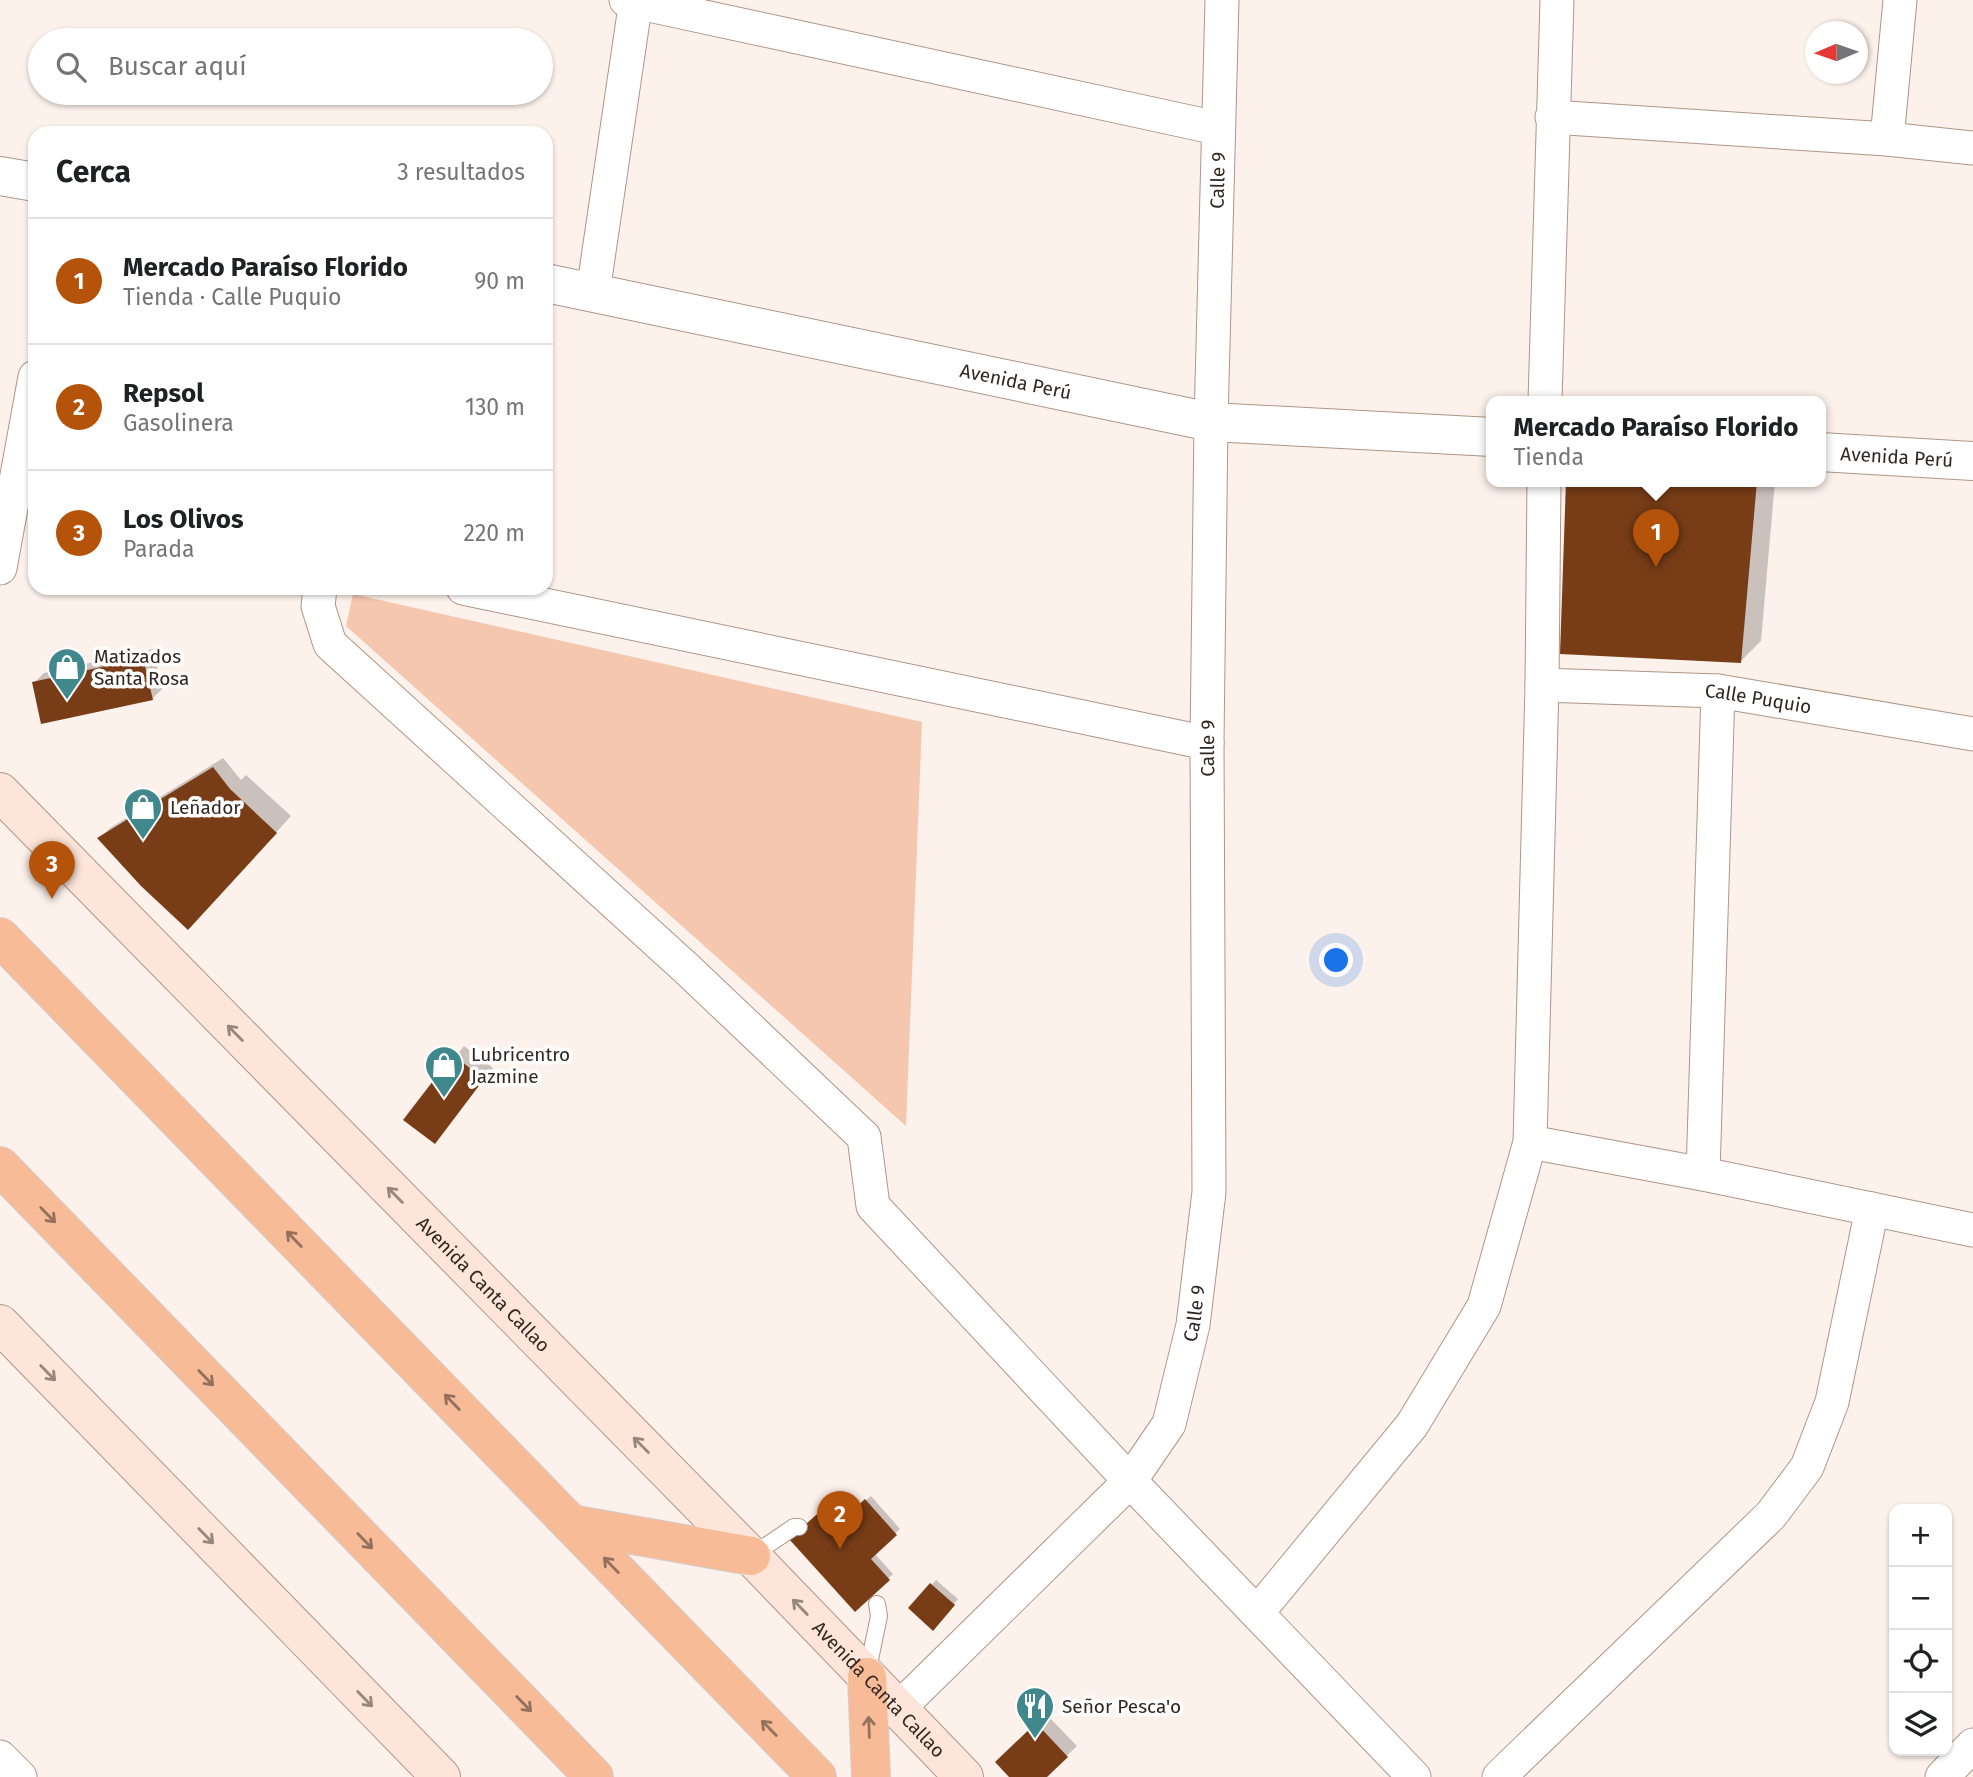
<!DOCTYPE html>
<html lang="es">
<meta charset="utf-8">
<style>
:root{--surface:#fff;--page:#f2f2f2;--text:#202124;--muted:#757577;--line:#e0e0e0;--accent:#b45309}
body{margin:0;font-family:"Fira Sans",sans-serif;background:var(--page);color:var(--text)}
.controls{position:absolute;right:21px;bottom:21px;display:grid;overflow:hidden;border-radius:14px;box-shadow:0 2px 5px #0004}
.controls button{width:63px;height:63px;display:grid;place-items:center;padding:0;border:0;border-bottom:2px solid var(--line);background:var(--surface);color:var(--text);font:35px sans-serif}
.compass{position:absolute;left:1805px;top:21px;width:63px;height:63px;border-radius:50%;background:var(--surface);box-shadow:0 2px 5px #0004;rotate:268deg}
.you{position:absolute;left:1337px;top:961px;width:24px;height:24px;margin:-18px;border:5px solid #fff;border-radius:50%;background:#1a73e8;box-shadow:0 0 0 10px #1a73e833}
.badge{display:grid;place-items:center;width:46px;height:46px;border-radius:50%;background:var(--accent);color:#fff;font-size:23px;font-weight:700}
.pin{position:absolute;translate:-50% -58px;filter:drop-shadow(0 2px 4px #0008)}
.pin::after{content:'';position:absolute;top:37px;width:24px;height:21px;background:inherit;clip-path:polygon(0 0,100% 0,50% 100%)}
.popup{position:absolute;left:1486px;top:396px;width:340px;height:91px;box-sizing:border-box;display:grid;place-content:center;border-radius:14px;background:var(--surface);filter:drop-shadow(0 2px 5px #0005);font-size:23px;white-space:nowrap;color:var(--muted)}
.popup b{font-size:26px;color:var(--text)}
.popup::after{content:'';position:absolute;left:50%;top:100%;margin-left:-14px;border:14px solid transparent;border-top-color:var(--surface)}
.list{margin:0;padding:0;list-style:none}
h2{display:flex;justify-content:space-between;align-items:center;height:91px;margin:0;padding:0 28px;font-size:30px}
h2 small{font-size:23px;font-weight:400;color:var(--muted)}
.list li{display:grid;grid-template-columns:46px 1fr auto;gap:21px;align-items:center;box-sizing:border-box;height:126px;padding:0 28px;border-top:2px solid var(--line)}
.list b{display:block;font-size:26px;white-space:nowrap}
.list p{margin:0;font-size:23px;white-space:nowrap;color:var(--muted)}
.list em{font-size:23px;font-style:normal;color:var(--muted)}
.icon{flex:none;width:38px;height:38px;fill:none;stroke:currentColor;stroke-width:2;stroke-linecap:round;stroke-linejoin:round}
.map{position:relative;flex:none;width:1973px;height:1777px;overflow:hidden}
.search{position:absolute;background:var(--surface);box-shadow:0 2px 5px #0004;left:28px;top:28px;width:525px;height:77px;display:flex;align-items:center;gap:18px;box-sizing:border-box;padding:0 24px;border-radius:38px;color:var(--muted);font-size:26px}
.panel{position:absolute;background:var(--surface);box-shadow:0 2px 5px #0004;left:28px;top:126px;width:525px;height:469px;border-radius:21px}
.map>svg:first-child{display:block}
.green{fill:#f4c7ae}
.shadow{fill:#0003}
.building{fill:#783d17}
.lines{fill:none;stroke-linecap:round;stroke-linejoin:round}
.service-casing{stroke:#b09586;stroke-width:18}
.minor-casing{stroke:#b09586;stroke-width:35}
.tertiary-casing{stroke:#b09586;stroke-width:40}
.secondary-casing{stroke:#b09586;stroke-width:40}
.trunk-casing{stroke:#d2cfce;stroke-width:40}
.service{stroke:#fff;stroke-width:16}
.minor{stroke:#fff;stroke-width:33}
.tertiary{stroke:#fff;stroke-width:38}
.secondary{stroke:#fde6d9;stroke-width:38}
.trunk{stroke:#f8bb98;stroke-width:38}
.oneway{stroke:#97867d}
.oneway2{stroke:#94715c}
.labels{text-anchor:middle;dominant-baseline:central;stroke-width:7;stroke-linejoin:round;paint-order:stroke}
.street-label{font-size:19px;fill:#312721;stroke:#fff}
.poi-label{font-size:19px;fill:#312721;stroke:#fff;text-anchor:start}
</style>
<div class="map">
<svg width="1973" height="1777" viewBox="0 0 1973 1777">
<rect width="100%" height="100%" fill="#fdf1eb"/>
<!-- green -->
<polygon class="green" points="353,594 922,722 906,1126 346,626"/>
<!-- shadow -->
<g class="shadow">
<polygon points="1568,481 1775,481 1761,641 1741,661"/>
<polygon points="153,649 162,689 152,699 34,683 44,673"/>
<polygon points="223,758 241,780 246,775 291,816 204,912 100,838 110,828"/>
<polygon points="464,1046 493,1068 444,1131 406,1119"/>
<polygon points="871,1496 900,1529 874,1553 893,1574 855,1609 792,1539 830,1505 843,1520"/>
<polygon points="936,1580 958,1599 937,1624 911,1608"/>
<polygon points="1047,1715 1077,1746 1045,1777 1012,1777 998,1762"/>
</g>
<!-- building -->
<g class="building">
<polygon points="1566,481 1757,481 1741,663 1560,654"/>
<polygon points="143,658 153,700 41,724 32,682"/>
<polygon points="213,767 230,789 277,833 188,930 141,886 97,838"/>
<polygon points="453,1055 484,1079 435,1144 403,1120"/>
<polygon points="865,1499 897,1535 871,1559 890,1580 855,1612 789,1539 824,1508 838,1524"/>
<polygon points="930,1583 955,1605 933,1631 908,1608"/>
<polygon points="1036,1723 1068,1757 1047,1777 1009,1777 995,1762"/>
</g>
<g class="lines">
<defs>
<g id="service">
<polyline points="751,1556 794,1527 799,1527"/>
<polyline points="867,1674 879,1616 877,1604"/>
</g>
<g id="minor">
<polyline points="626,0 1217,128"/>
<polyline points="1552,117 1887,139 1973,148"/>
<polyline points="1887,139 1900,0"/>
<polyline points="593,292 636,0"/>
<polyline points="1545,401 1557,0"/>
<polyline points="0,568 35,377"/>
<polyline points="320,588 318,606 330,644 687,969 864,1137 873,1206 1130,1481 1414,1777"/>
<polyline points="463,588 1207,743"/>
<path id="s1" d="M1542 685 1718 691 1973 734"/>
<polyline points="1530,1142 1703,1174 1973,1230"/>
<polyline points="1703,1174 1718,691"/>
<polyline points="1257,1613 1412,1425 1484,1306 1530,1142 1542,685 1544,481"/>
<path id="s2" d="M898 1709 1130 1481 1169 1424 1193 1325 1209 1192 1207 743 1211 422 1222 0"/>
<polyline points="0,1757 20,1777"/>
<polyline points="1499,1777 1771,1515 1807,1467 1832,1402 1872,1209"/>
<polyline points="1942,1777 1973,1745"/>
</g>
<g id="tertiary">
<polyline points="0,176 35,182"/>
<path id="s3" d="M546 283 1211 422 1492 437"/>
<path id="s4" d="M1820 452 1973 461"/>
</g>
<g id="secondary">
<path id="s5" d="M0 792 751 1556 964 1777"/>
<polyline points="0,1324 441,1777"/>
</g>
<g id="trunk">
<polyline points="0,937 817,1777"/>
<polyline points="0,1166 594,1777"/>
<polyline points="571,1524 751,1556"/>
<polyline points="867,1677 871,1777"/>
</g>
</defs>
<!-- service casing -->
<use href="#service" class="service-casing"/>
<!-- minor casing -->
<use href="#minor" class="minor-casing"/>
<!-- tertiary casing -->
<use href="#tertiary" class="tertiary-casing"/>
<!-- secondary casing -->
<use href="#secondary" class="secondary-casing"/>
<!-- trunk casing -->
<use href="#trunk" class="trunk-casing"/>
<!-- service -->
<use href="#service" class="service"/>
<!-- minor -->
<use href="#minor" class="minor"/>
<!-- tertiary -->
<use href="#tertiary" class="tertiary"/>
<!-- secondary -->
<use href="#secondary" class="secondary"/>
<!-- trunk -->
<use href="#trunk" class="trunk"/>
</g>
<!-- one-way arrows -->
<defs><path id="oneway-shaft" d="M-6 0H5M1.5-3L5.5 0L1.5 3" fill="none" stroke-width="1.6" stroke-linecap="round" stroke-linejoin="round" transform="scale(1.75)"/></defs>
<g class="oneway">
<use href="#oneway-shaft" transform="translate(235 1033) rotate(-135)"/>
<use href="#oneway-shaft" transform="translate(395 1195) rotate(-135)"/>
<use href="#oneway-shaft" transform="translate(48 1373) rotate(46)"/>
<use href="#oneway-shaft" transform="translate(641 1445) rotate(-135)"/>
<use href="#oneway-shaft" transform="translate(206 1536) rotate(46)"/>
<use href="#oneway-shaft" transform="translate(800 1607) rotate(-134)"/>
<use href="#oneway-shaft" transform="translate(365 1699) rotate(46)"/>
</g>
<g class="oneway2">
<use href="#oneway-shaft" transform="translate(48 1215) rotate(46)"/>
<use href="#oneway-shaft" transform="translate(294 1239) rotate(-134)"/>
<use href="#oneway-shaft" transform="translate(206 1378) rotate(46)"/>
<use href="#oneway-shaft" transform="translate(452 1402) rotate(-134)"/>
<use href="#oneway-shaft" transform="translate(365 1541) rotate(46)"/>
<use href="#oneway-shaft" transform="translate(611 1565) rotate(-134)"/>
<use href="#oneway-shaft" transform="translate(524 1704) rotate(46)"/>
<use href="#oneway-shaft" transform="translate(869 1727) rotate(-92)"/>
<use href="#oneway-shaft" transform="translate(769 1728) rotate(-134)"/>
</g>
<!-- icons -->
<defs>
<symbol id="shop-pin" viewBox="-11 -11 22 30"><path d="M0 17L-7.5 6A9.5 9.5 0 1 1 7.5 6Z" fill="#40888c" stroke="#fff"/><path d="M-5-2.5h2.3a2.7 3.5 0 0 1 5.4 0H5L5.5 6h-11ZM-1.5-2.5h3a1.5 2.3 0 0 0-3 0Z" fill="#fff"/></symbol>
<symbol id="restaurant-pin" viewBox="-11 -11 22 30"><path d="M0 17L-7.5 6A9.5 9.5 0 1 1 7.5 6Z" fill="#40888c" stroke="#fff"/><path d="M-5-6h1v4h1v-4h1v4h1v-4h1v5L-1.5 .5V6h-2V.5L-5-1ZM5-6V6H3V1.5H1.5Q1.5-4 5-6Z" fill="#fff"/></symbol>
</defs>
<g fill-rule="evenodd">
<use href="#shop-pin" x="45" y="645" width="44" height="60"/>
<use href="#shop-pin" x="121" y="785" width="44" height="60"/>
<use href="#shop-pin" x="422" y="1043" width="44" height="60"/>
<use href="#restaurant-pin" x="1013" y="1684" width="44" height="60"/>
</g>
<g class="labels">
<!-- street labels -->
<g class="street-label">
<text stroke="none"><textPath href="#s2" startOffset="1642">Calle 9</textPath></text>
<text stroke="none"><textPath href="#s3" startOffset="480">Avenida Perú</textPath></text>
<text stroke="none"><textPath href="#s4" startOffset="77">Avenida Perú</textPath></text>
<text stroke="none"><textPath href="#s1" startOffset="217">Calle Puquio</textPath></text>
<text stroke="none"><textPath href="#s2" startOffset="1074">Calle 9</textPath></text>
<text stroke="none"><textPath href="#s5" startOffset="690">Avenida Canta Callao</textPath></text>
<text stroke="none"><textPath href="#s2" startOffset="508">Calle 9</textPath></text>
<text stroke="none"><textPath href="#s5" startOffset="1256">Avenida Canta Callao</textPath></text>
</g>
<!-- poi labels -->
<g class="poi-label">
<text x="94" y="656">Matizados<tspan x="94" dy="22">Santa Rosa</tspan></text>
<text x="170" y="807">Leñador</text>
<text x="471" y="1054">Lubricentro<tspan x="471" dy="22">Jazmine</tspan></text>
<text x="1062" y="1706">Señor Pesca'o</text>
</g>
</g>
</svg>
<div class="controls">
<button>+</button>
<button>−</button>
<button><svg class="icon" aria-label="locate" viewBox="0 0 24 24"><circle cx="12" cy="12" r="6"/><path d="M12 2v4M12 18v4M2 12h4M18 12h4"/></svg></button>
<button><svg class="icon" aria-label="layers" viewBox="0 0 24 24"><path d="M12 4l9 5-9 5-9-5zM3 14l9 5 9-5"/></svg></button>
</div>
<svg class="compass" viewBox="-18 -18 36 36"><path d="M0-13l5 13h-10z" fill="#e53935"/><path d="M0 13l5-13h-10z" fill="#757577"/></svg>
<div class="you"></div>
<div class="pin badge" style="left:1656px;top:567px">1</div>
<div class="popup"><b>Mercado Paraíso Florido</b>Tienda</div>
<div class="pin badge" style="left:840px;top:1549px">2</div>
<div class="pin badge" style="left:52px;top:899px">3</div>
<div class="search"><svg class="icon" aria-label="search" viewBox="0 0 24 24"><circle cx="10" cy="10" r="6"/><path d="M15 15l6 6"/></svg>Buscar aquí</div>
<section class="panel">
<h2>Cerca<small>3 resultados</small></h2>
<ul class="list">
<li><span class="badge">1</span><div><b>Mercado Paraíso Florido</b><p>Tienda · Calle Puquio</p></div><em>90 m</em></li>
<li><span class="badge">2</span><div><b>Repsol</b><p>Gasolinera</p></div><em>130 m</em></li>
<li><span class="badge">3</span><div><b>Los Olivos</b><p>Parada</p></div><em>220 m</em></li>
</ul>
</section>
</div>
